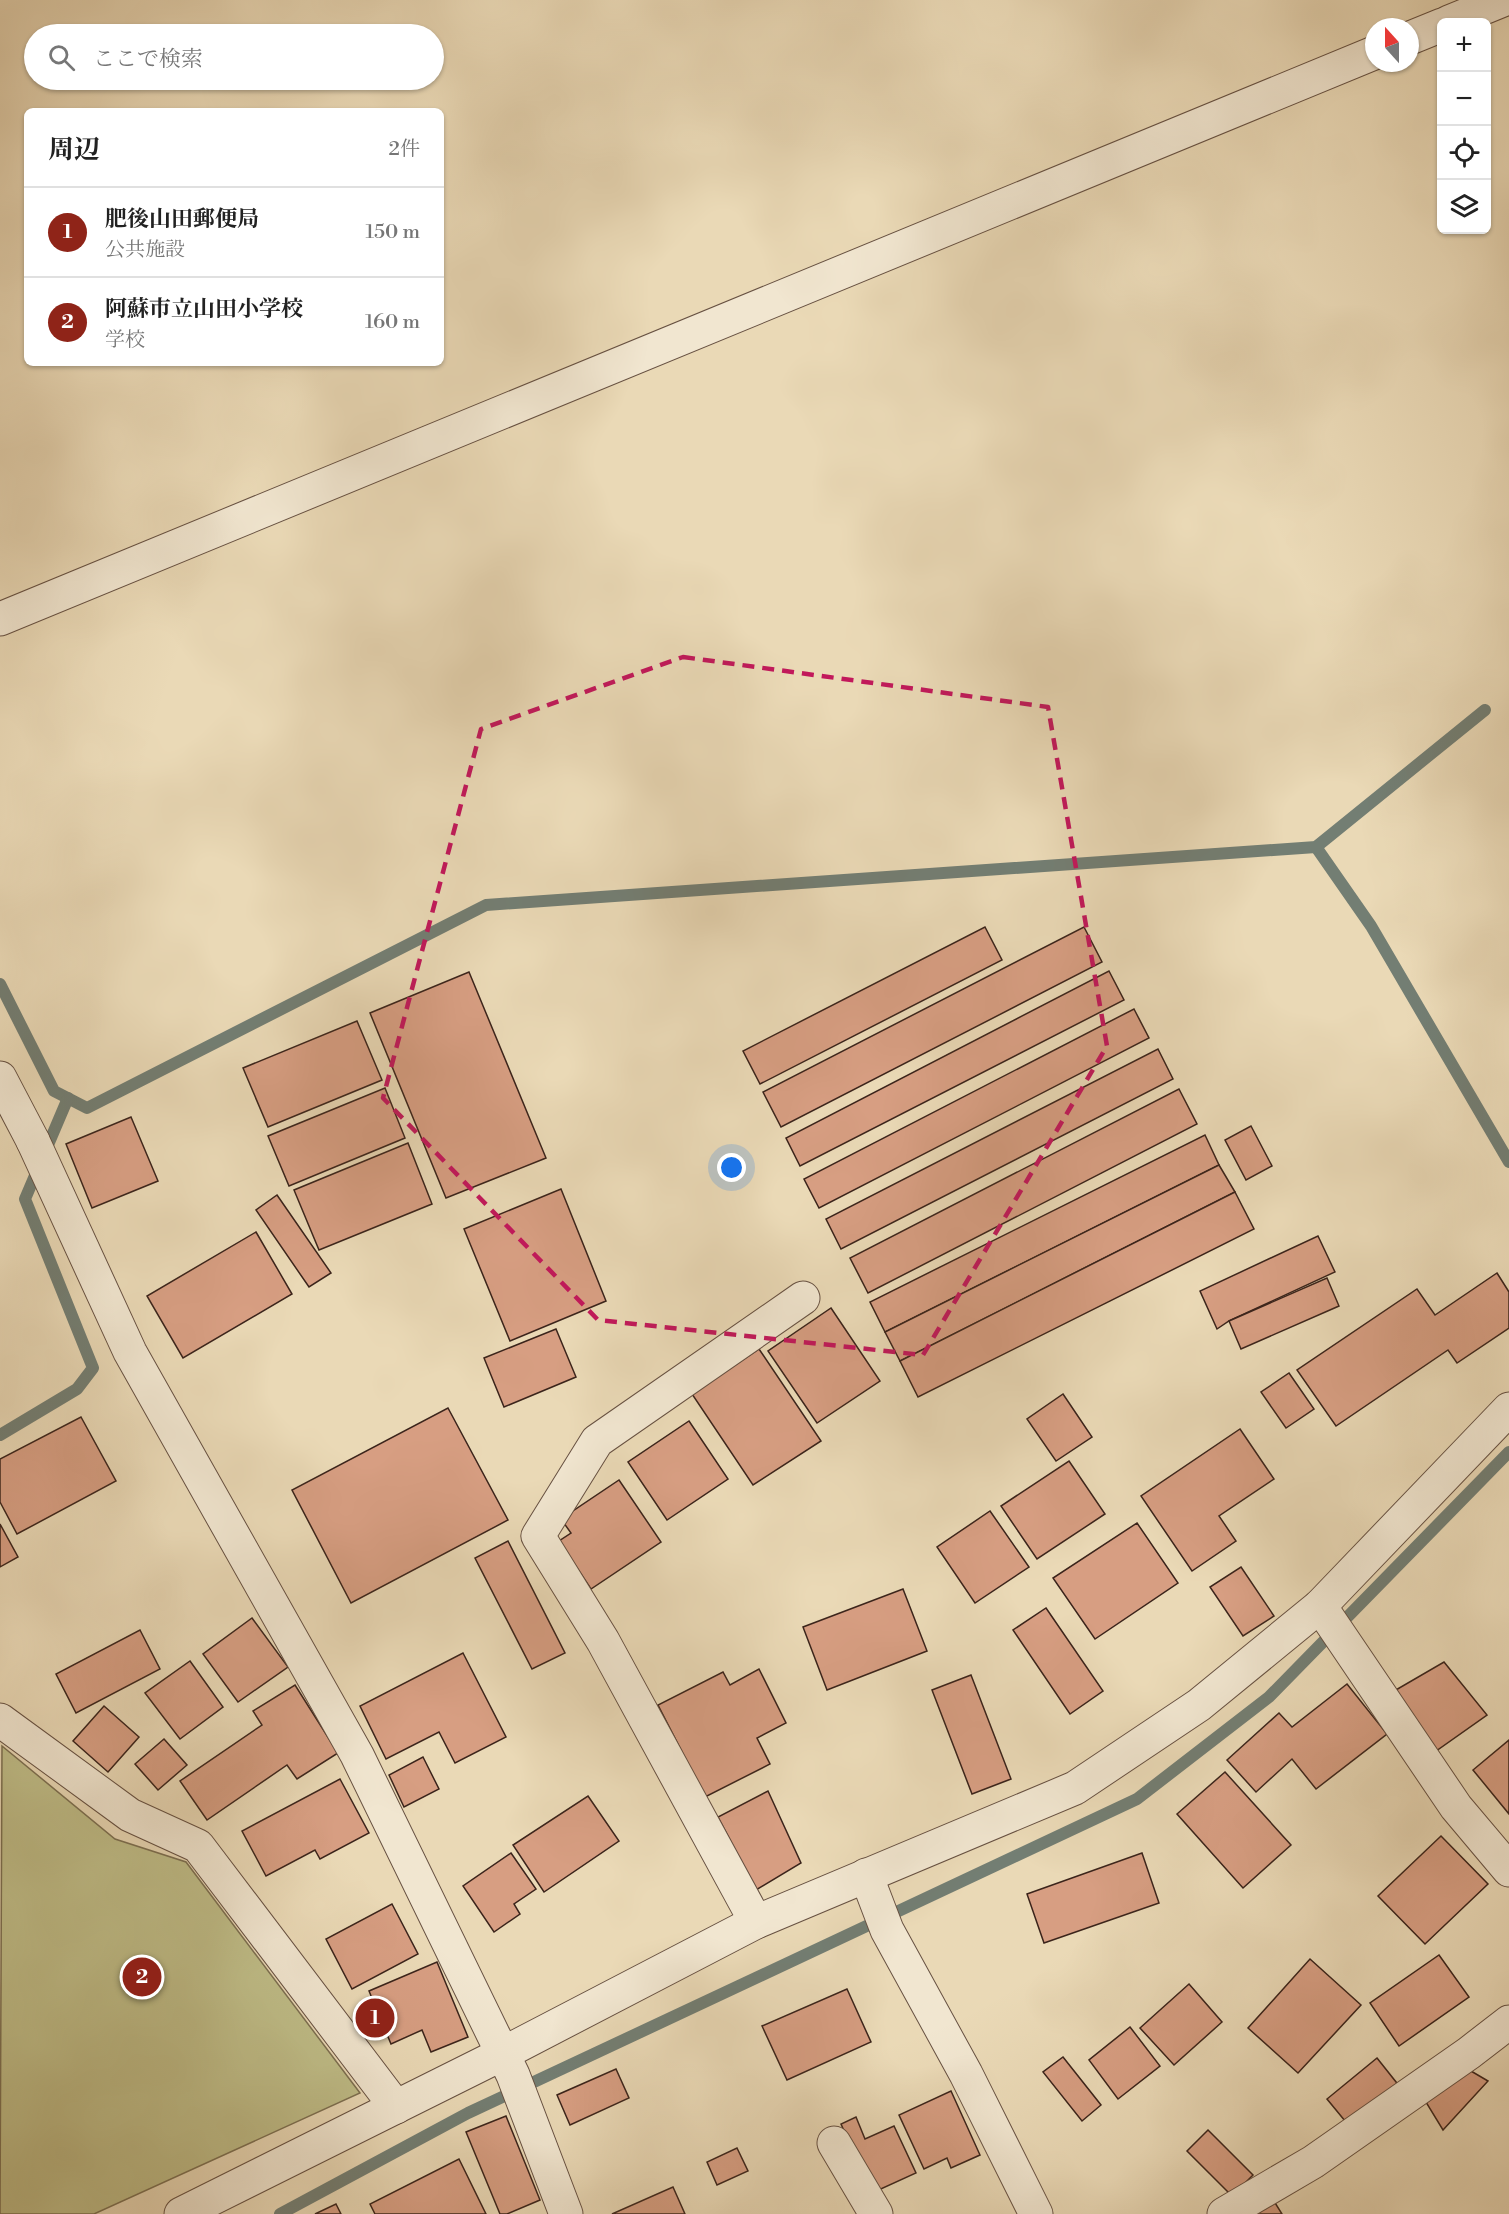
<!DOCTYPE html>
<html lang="ja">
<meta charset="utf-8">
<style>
:root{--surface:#fff;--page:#f2f2f2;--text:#222;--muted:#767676;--line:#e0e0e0;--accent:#8f2418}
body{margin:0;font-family:"Libre Bodoni","Noto Serif JP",serif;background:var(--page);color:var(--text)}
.controls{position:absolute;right:18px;top:18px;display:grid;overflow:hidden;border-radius:9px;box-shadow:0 2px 4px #0004}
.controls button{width:54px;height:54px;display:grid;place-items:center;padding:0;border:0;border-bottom:2px solid var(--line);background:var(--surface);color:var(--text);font:30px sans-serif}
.compass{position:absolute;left:1365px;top:18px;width:54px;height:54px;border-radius:50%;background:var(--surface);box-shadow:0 2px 4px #0004;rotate:339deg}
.you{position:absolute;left:732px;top:1168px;width:21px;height:21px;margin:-15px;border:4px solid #fff;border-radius:50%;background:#1a73e8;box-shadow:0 0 0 9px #1a73e833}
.badge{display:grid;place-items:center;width:39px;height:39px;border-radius:50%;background:var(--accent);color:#fff;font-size:20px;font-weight:700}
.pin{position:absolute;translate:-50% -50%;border:3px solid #fff;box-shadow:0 2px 6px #0006}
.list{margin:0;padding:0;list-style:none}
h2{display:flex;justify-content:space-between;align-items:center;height:78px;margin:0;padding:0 24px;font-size:26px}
h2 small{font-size:20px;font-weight:400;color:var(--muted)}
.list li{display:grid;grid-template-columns:39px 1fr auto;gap:18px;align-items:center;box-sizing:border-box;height:90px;padding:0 24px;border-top:2px solid var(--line)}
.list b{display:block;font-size:22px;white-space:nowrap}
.list p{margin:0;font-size:20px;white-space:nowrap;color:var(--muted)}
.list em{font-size:20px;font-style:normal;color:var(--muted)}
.icon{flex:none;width:33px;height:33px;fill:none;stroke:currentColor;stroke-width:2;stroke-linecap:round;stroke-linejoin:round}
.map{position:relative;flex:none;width:1509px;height:2214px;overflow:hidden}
.search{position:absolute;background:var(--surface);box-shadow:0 2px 4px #0004;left:24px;top:24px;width:420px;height:66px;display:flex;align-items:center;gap:15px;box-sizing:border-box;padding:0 21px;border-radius:33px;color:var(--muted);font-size:22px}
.panel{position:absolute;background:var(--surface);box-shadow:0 2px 4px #0004;left:24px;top:108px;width:420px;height:258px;border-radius:9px}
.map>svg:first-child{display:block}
.green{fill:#bfbd88;stroke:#7d7052;stroke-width:1.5}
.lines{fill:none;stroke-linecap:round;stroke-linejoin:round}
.stream{stroke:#737e73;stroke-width:12}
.building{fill:#d79e82;stroke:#3b241b;stroke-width:1.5}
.minor-casing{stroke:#675142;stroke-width:35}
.tertiary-casing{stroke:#675142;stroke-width:35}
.minor{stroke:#f1e6d0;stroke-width:33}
.tertiary{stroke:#f1e6d0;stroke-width:33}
.marked{fill:none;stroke:#c2185b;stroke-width:4.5;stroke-dasharray:12 8;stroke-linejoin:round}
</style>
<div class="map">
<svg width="1509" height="2214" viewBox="0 0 1509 2214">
<rect width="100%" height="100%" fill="#ead9b6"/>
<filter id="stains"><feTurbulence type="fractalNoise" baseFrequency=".00333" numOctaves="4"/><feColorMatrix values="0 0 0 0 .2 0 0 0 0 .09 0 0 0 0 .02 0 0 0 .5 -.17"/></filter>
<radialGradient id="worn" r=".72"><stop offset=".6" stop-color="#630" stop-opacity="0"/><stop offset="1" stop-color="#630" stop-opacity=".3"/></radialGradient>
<!-- green -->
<polygon class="green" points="2,1746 115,1839 186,1862 360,2093 94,2214 0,2214"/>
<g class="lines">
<!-- stream -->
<g class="stream">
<polyline points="1316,847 1371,926 1509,1162"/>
<polyline points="0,984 54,1091 87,1108 486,905 1316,847 1485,710"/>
<polyline points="0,1435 77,1389 93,1368 25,1199 68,1098"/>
<polyline points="280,2214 468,2113 1137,1799 1269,1697 1509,1452"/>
</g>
</g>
<!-- building -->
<g class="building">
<polygon points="985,927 1002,960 760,1084 743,1051"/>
<polygon points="1084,927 1102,962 781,1127 763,1092"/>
<polygon points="1109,971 1124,1000 800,1166 786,1138"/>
<polygon points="469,972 546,1158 446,1198 370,1013"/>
<polygon points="1134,1009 1149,1038 819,1208 804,1179"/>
<polygon points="357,1021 382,1080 268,1127 243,1068"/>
<polygon points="1158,1049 1173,1079 841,1249 826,1219"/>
<polygon points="385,1088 405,1138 289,1186 268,1136"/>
<polygon points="1179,1089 1197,1124 868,1293 850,1258"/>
<polygon points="131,1117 158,1181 92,1208 66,1144"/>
<polygon points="1251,1126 1272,1166 1246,1180 1225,1140"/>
<polygon points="1205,1135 1219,1165 885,1332 870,1302"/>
<polygon points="408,1143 432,1204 319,1250 294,1190"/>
<polygon points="1219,1165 1235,1192 900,1361 885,1332"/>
<polygon points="561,1189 606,1301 510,1341 464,1229"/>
<polygon points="1235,1192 1254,1229 918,1397 900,1361"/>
<polygon points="277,1195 331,1273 309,1287 256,1210"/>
<polygon points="256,1232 292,1294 183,1358 147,1296"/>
<polygon points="1318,1236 1335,1272 1229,1321 1217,1329 1200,1291"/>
<polygon points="1497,1273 1509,1292 1509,1328 1457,1363 1448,1350 1336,1426 1297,1370 1417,1289 1435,1315"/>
<polygon points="1327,1278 1339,1306 1241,1349 1229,1321"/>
<polygon points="831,1308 880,1381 817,1423 768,1351"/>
<polygon points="556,1329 576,1377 504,1407 484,1358"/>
<polygon points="759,1349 821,1441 753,1485 692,1394"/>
<polygon points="1289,1373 1314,1409 1286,1428 1261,1392"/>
<polygon points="1063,1394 1092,1437 1056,1461 1027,1419"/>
<polygon points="448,1408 508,1520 351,1603 292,1490"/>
<polygon points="81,1417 116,1481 17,1534 0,1502 0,1459"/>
<polygon points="689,1421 728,1479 667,1520 628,1462"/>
<polygon points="1240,1429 1274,1479 1219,1516 1236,1541 1192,1571 1141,1496"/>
<polygon points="1069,1461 1105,1514 1037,1559 1001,1506"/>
<polygon points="619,1480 661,1542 591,1589 559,1541 571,1533 561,1519"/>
<polygon points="990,1511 1029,1567 975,1603 937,1547"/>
<polygon points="1137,1523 1178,1583 1095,1639 1053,1578"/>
<polygon points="0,1524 18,1557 0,1567"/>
<polygon points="508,1541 565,1653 532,1669 475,1558"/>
<polygon points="1241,1567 1274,1616 1243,1636 1210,1587"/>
<polygon points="903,1589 927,1651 827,1690 803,1627"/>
<polygon points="1046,1608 1103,1691 1070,1714 1013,1630"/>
<polygon points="252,1618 288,1667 238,1702 203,1654"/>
<polygon points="140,1630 160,1669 76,1713 56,1674"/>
<polygon points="463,1653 506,1737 455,1763 439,1732 386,1759 360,1706"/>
<polygon points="190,1661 223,1707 180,1739 145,1693"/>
<polygon points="1444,1662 1487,1715 1429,1756 1382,1698"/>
<polygon points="759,1669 786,1723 757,1738 770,1764 705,1797 658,1705 723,1672 730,1685"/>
<polygon points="971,1675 1011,1779 972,1794 932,1690"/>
<polygon points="1347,1684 1387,1734 1316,1789 1292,1759 1256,1792 1227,1760 1279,1713 1292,1727"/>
<polygon points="295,1685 338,1753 297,1779 287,1765 207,1820 180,1781 262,1725 253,1711"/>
<polygon points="104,1706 139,1737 108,1772 73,1741"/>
<polygon points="164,1739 187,1765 158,1790 135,1764"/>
<polygon points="1509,1740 1509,1814 1473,1770"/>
<polygon points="423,1757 439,1789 404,1807 389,1775"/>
<polygon points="1225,1772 1291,1845 1243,1888 1177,1814"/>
<polygon points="340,1779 369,1833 320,1859 315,1850 266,1876 242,1831"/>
<polygon points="768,1791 801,1863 756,1890 718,1817"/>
<polygon points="588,1796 619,1841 544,1892 513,1845"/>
<polygon points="1441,1836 1488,1884 1425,1944 1378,1896"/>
<polygon points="511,1853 536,1889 514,1904 520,1914 494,1932 463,1886"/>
<polygon points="1142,1853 1159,1903 1044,1943 1027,1894"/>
<polygon points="392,1904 418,1954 352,1989 326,1939"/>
<polygon points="1439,1955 1469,1997 1399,2046 1370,2003"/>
<polygon points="1310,1959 1361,2005 1298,2073 1248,2028"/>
<polygon points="437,1962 468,2037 431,2052 422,2030 391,2044 369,1991"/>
<polygon points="1189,1984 1222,2022 1174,2065 1140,2028"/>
<polygon points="847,1989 871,2042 787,2080 762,2026"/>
<polygon points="1130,2027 1160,2066 1118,2099 1089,2060"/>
<polygon points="1063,2057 1101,2105 1082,2121 1043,2072"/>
<polygon points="1377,2058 1400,2087 1350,2127 1327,2099"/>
<polygon points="1459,2064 1488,2081 1443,2130 1421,2094"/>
<polygon points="616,2069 629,2098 570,2125 557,2095"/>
<polygon points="951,2091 980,2155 951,2168 947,2158 924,2169 899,2115"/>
<polygon points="506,2116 540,2200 507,2214 500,2214 466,2132"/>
<polygon points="856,2117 865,2139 894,2126 916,2173 872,2193 841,2124"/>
<polygon points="1208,2130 1253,2175 1232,2196 1187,2151"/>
<polygon points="737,2148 748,2171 717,2185 707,2162"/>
<polygon points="459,2159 486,2214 375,2214 370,2204"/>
<polygon points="673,2187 685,2214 612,2214"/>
<polygon points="1272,2198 1282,2214 1243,2214"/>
<polygon points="336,2204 341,2214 315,2214"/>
</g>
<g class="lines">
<defs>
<g id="minor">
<polyline points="1449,22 1503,0"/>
<polyline points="1410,38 1442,25"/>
<polyline points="0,619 1374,53"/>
<polyline points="33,1141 130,1352 357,1755 513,2075 566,2214"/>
<polyline points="1320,1606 1456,1807 1509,1870"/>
<polyline points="0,1720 130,1815 198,1846 396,2107"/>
<polyline points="866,1875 887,1930 966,2074 1036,2214"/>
<polyline points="756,1922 603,1641 538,1536 597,1441 803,1298"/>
<polyline points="834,2143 876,2214"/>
<polyline points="1224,2214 1313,2162 1469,2053 1509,2022"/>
</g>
<g id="tertiary">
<polyline points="0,1078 33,1141"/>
<polyline points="181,2214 502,2054 756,1922 1075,1788 1199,1705 1320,1606 1509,1409"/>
</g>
</defs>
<!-- minor casing -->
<use href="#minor" class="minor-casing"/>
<!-- tertiary casing -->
<use href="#tertiary" class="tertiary-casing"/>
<!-- minor -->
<use href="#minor" class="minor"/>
<!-- tertiary -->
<use href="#tertiary" class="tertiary"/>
</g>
<!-- marked area -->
<path class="marked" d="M683 657 1048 707 1107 1046 923 1355 598 1320 383 1098 481 729Z"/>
<rect width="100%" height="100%" filter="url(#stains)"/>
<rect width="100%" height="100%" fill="url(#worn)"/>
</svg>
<div class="controls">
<button>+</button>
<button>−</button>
<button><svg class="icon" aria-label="locate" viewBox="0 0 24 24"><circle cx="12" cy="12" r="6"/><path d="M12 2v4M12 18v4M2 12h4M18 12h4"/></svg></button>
<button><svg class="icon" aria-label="layers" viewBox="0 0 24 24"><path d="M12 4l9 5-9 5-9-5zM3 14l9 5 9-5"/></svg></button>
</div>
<svg class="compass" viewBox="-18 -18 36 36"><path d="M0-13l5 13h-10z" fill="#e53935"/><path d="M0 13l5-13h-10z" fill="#767676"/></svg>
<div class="you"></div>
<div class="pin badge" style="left:375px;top:2018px">1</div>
<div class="pin badge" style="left:142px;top:1977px">2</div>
<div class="search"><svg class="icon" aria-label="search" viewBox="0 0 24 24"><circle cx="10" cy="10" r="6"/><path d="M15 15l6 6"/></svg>ここで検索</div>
<section class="panel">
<h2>周辺<small>2件</small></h2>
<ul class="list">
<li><span class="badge">1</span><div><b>肥後山田郵便局</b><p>公共施設</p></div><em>150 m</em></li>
<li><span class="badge">2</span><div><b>阿蘇市立山田小学校</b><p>学校</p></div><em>160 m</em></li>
</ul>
</section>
</div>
